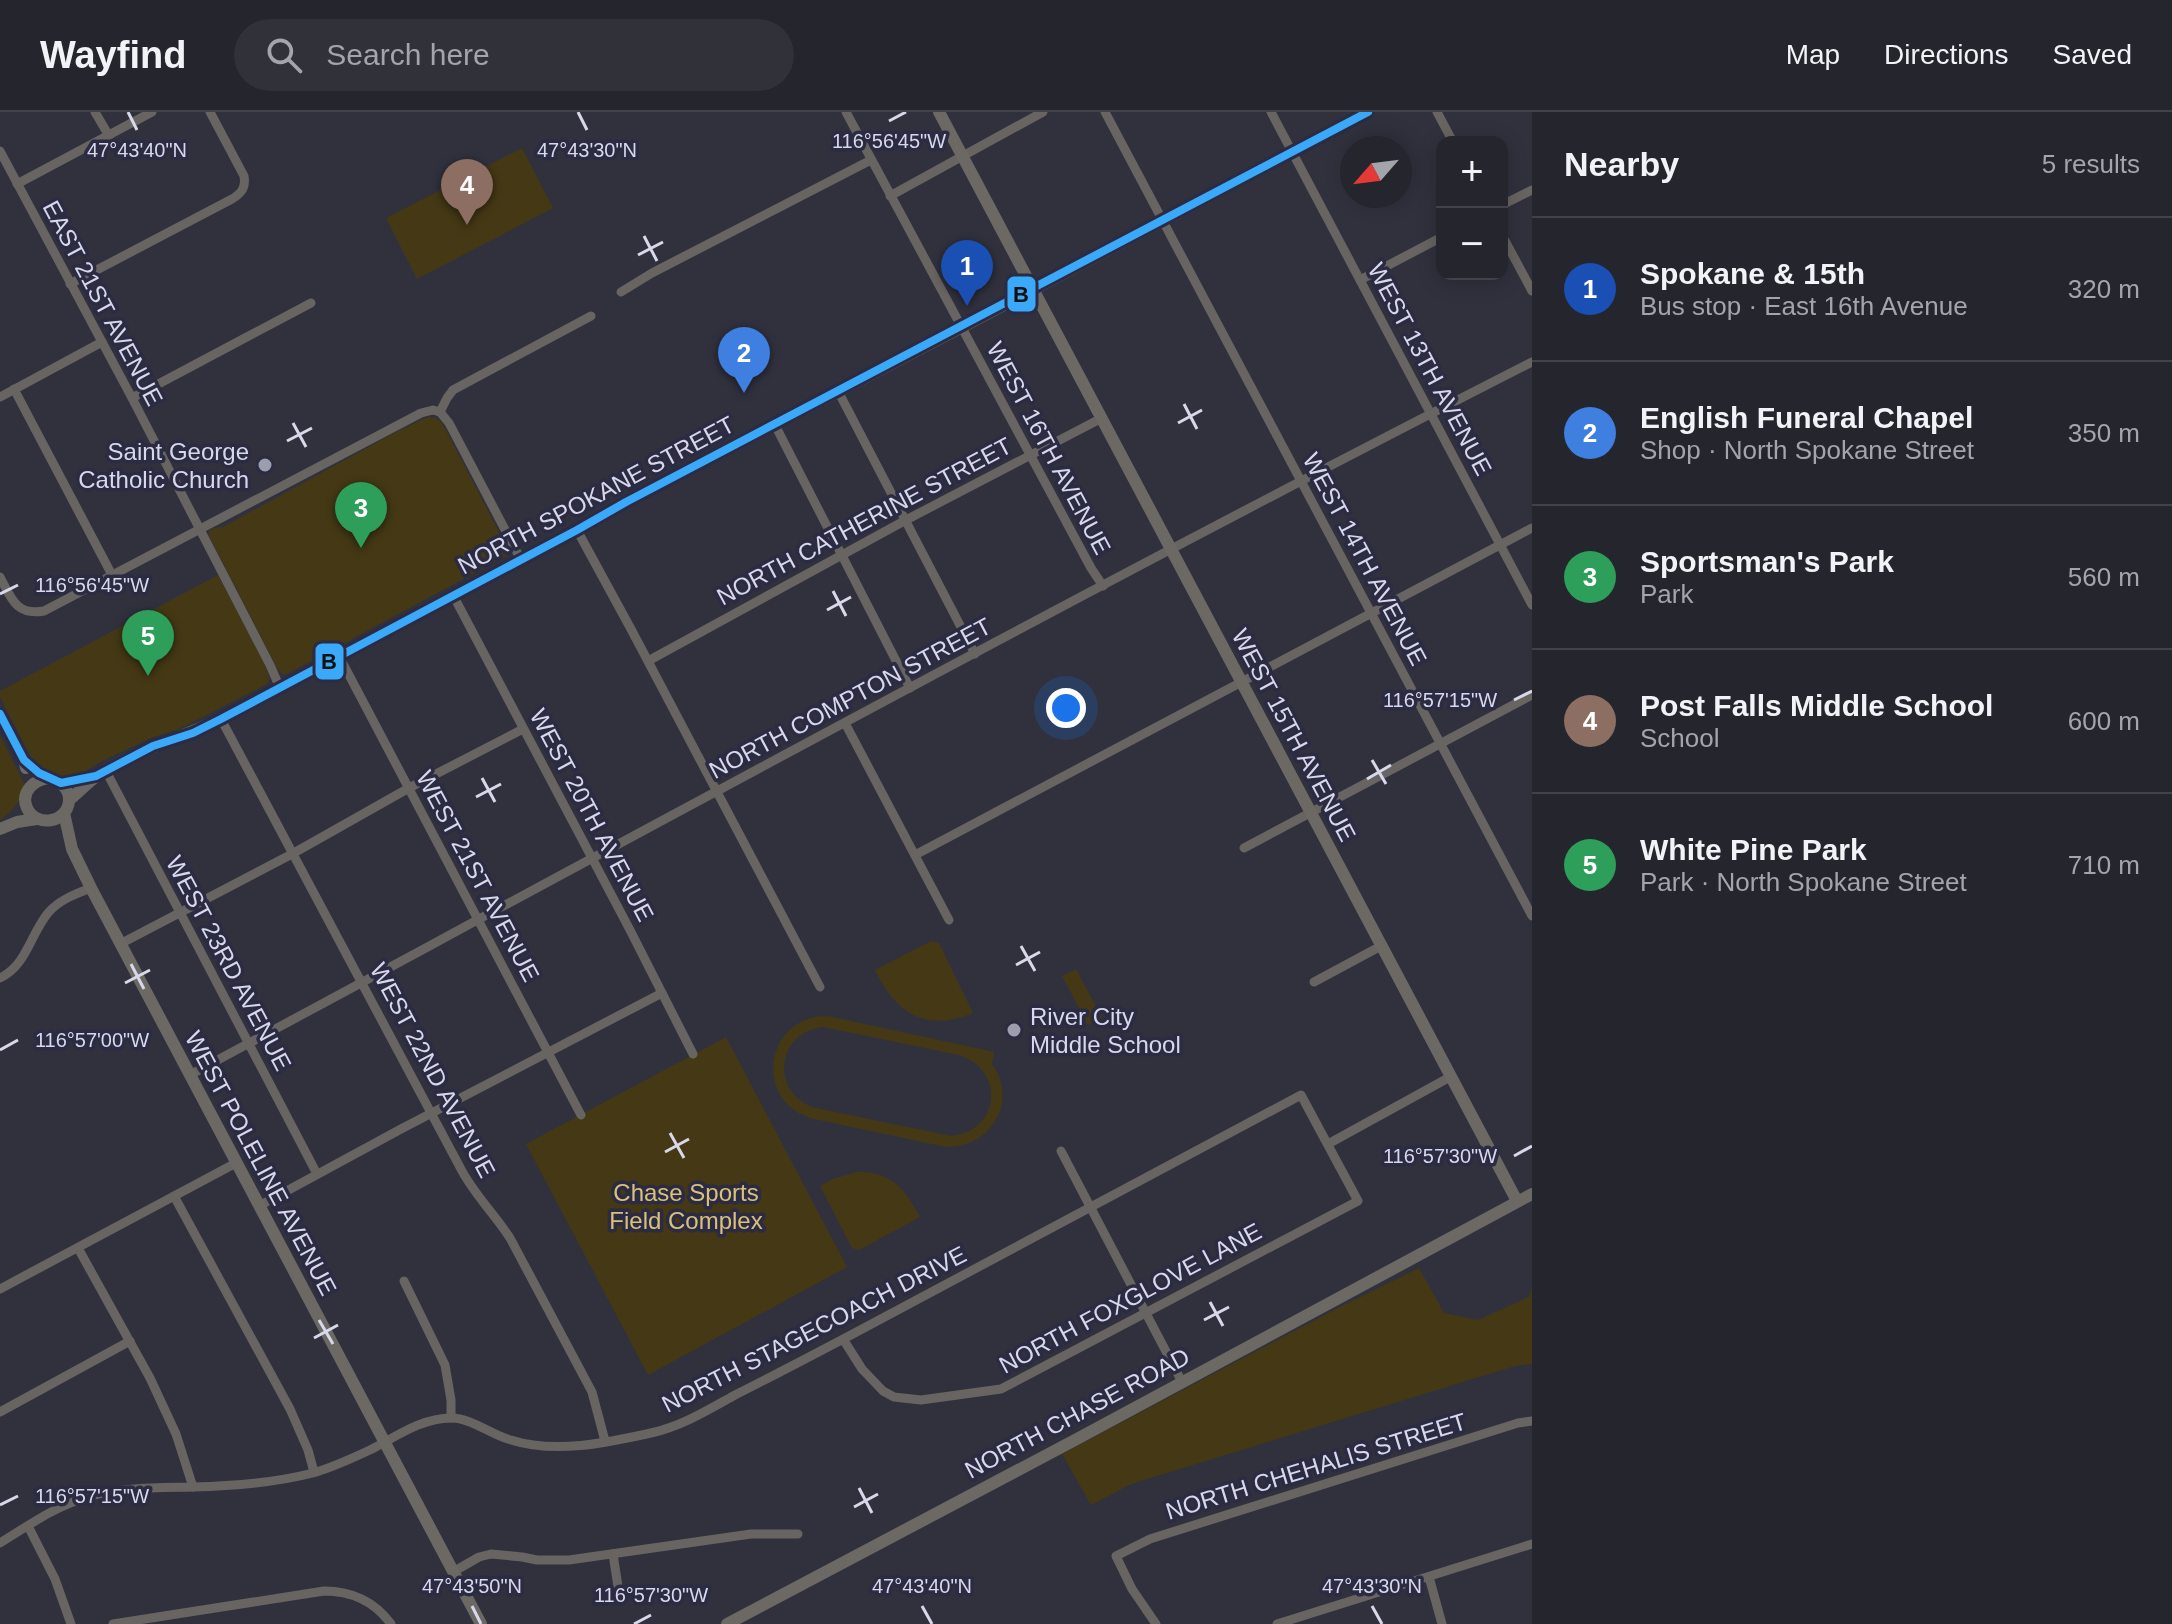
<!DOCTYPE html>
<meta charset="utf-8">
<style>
:root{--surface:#25252e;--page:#31313a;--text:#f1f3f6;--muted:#a3a5aa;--line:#42424a;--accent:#b45309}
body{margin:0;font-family:Helvetica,sans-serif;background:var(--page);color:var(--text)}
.controls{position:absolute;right:24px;top:24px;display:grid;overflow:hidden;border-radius:16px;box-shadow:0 4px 20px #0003}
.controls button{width:72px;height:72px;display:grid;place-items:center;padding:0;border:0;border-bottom:2px solid var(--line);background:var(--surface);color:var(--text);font:40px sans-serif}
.compass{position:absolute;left:1340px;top:24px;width:72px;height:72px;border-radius:50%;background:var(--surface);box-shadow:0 4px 20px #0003;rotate:242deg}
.you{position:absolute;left:1066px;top:596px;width:28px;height:28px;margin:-20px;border:6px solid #fff;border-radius:50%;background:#1a73e8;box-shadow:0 0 0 12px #1a73e833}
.badge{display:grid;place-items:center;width:52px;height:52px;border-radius:50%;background:var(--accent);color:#fff;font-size:26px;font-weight:700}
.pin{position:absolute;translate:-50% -66px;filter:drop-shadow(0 2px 4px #0008)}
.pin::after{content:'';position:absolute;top:42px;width:28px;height:24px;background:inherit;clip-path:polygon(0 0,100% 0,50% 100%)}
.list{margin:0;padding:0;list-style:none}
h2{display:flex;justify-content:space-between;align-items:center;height:104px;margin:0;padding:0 32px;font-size:34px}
h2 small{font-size:26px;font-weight:400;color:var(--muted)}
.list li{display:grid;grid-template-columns:52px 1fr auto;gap:24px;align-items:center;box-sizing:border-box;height:144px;padding:0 32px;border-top:2px solid var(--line)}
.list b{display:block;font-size:30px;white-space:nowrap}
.list p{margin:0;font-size:26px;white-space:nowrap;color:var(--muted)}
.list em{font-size:26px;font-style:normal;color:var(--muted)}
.icon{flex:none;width:44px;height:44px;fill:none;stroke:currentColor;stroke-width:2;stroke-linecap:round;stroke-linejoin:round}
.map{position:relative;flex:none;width:1532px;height:1512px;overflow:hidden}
header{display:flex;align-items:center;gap:48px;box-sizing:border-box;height:112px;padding:0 40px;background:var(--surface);border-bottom:2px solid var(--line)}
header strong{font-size:38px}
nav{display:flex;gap:44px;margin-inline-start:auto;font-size:28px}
.search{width:560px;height:72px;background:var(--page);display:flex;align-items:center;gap:20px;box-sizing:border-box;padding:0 28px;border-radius:44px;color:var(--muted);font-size:30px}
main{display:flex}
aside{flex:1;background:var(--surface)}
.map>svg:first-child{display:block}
.green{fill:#443815;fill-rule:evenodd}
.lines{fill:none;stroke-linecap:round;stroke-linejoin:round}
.street{stroke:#676462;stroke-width:9}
.secondary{stroke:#6c6964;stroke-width:12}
.bus-1-casing{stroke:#2b2b44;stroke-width:14}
.bus-1{stroke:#3aa9fa;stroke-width:8}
.ticks{fill:none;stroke:#d7d8e9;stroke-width:3}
.poi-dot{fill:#9d9ead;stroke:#2b2b44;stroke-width:3}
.labels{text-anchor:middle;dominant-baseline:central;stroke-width:7;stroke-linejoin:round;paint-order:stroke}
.street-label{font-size:24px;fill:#d7d8e9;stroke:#2b2b44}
.poi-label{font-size:24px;fill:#d7d8e9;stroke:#2b2b44;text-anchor:end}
.park-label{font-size:24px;fill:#dac079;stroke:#2b2b44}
.ticks-label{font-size:20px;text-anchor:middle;fill:#d7d8e9;stroke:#2b2b44;stroke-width:7;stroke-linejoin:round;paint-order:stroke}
.line-badge{stroke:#2b2b44;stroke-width:3}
.pale-badge-label{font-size:22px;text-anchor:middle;font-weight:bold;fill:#111}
</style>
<header>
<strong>Wayfind</strong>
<div class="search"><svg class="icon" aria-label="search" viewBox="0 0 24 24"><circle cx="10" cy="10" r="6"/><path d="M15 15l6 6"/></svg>Search here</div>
<nav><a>Map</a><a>Directions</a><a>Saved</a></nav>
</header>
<main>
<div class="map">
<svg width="1532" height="1512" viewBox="0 0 1532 1512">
<rect width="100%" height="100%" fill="#31313e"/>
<!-- green -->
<g class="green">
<polygon points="522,36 553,96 417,167 386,106"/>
<polygon points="428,305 436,306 442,311 506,433 509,438 506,444 287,562 282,562 277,556 209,424 209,419 214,416 223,415 394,321"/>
<polygon points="218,463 263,549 270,567 267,572 181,616 151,626 102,649 82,661 59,666 33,650 0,585 0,579"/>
<path d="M0 623 24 671C23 688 13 699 0 708Z"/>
<path d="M931 829 939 831 973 901C925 921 896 901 875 858Z"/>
<polygon points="1076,857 1102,906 1088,913 1062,864"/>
<path d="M828 904 994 940 992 952C1019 989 991 1036 946 1035L814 1007C752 991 764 903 828 904ZM823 915 959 943C1007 959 999 1020 951 1024L816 996C770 982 775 921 823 915Z"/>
<polygon points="726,925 847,1155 648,1263 526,1032"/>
<path d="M856 1060C891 1059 904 1076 920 1105L859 1138 852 1136 820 1074 833 1067Z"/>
<polygon points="1419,1156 1444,1201 1478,1208 1529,1185 1532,1175 1532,1252 1515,1254 1131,1372 1091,1393 1062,1342 1336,1197"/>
</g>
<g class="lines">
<!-- street -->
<g class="street">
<polyline points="95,0 109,24"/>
<polyline points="846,0 1091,456 1103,474"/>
<polyline points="1105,0 1532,804"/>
<polyline points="1271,0 1532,493"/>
<polyline points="1437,0 1453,30"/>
<polyline points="0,39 132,286 270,553 280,576"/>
<polyline points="17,72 152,0"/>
<polyline points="890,84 1043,0"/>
<polyline points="1502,93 1532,78"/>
<polyline points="1502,123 1532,179"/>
<polyline points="1360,168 1442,125"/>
<path d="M70 172 232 87C242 81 246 75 244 64L210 0"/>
<polyline points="621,180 652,161 871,48"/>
<polyline points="14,277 112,463"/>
<polyline points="838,279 975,542"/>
<polyline points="0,285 102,230"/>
<polyline points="132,286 311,191"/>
<polyline points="440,300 447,286 453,278 591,204"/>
<polyline points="440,300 449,311 521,448"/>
<polyline points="775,313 910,576"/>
<polyline points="577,418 632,519 820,875"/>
<path d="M0 465C11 486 16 504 44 499L421 301 433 298 440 300"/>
<polyline points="453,483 630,818 693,942"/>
<polyline points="339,544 581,1003"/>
<polyline points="648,549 906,408 1100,307"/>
<path d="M221 607 462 1059C475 1083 495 1103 510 1126L592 1280 605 1329"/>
<polyline points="845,611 949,808"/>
<polyline points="106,659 317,1062"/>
<polyline points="1244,736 1532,583"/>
<polyline points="915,743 1532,416"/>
<polyline points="120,832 292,742 409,676 523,617"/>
<path d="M0 866C27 853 30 823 48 801 59 788 75 782 91 776"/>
<polyline points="1314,870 1381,834"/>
<path d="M190 963C636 723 1081 480 1532 250"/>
<polyline points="1328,1032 1450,965"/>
<polyline points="1061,1039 1182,1270"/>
<polyline points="174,1084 290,1297 308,1338 314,1360"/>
<polyline points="259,1094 401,1017 662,881"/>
<polyline points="78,1136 150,1266 176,1322 193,1375"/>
<polyline points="404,1169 445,1253 451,1288 451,1306"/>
<polyline points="0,1177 236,1051"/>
<polyline points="0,1300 130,1229"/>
<polyline points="28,1414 55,1467 71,1512"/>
<path d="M0 1431C31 1412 52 1396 87 1385 122 1375 158 1376 193 1375 234 1374 274 1371 313 1361 334 1355 353 1346 372 1337 397 1324 422 1306 451 1306 472 1306 491 1323 511 1328 555 1342 606 1331 651 1321 682 1314 708 1298 735 1283 773 1264 811 1244 849 1224 1000 1144 1151 1064 1301 983L1358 1089 1001 1277 921 1288 894 1285 883 1279 862 1257 843 1227"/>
<polyline points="613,1442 619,1481"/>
<polyline points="453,1460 479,1445 491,1442 522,1445 537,1448 569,1448 751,1422 798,1422"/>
<polyline points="1429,1465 1442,1512"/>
<path d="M113 1512 324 1479C352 1479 375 1490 391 1512"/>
<polyline points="1156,1512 1132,1477 1116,1444 1150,1427 1518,1311 1532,1309"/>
<polyline points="1277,1512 1532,1432"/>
</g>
<!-- secondary -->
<g class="secondary">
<polyline points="939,0 1517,1089"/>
<polyline points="0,602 24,648 26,656"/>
<path d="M24 648C29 652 33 657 39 660 51 668 70 670 69 689 67 711 36 716 27 696 20 680 34 667 50 666"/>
<polyline points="61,671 96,664"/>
<path d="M69 688C79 680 88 670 98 663 136 638 181 626 221 607L577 418 626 390 962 215 1368 0"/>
<polyline points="64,701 72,737 91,776 481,1512"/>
<polyline points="0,717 17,710 37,707"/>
<polyline points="727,1512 1075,1328 1532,1082"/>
</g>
<defs>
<polyline id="bus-1" points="0,602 24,648 39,661 61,671 96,664 153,634 193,621 221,607 577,418 626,390 1368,0"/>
</defs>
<!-- bus-1 casing -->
<use href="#bus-1" class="bus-1-casing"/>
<!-- bus-1 -->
<use href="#bus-1" class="bus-1"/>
</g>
<!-- ticks -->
<path class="ticks" d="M128 0 137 18M578 0 587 18M889 9 906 0M644 124 657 149M638 143 663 130M1184 292 1197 317M293 311 306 335M1178 311 1202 298M287 329 312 316M833 479 846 504M0 482 18 473M827 498 851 485M1514 588 1532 579M1372 648 1386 672M482 666 495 690M1367 667 1391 653M476 685 501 672M1021 834 1035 859M131 852 144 877M1016 853 1040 840M125 871 150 858M0 938 18 928M670 1021 684 1046M665 1040 689 1027M1514 1044 1532 1034M1210 1190 1223 1214M319 1208 333 1232M1204 1208 1229 1195M314 1226 338 1213M859 1376 872 1401M0 1393 18 1384M854 1395 878 1382M472 1494 481 1512M922 1494 932 1512M1372 1494 1382 1512M634 1512 651 1503"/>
<!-- markers -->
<g class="poi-dot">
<circle cx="265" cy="353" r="8"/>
<circle cx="1014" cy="918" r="8"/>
</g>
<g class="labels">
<!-- street labels -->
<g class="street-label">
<text transform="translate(103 191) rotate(62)">EAST 21ST AVENUE</text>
<text transform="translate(1430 257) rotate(62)">WEST 13TH AVENUE</text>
<text transform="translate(1049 336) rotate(62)">WEST 16TH AVENUE</text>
<text transform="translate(596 383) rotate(-28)">NORTH SPOKANE STREET</text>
<text transform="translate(864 409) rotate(-28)">NORTH CATHERINE STREET</text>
<text transform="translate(1365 447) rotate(62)">WEST 14TH AVENUE</text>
<text transform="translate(850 586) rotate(-28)">NORTH COMPTON STREET</text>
<text transform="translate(1294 623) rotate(62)">WEST 15TH AVENUE</text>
<text transform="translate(592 703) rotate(62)">WEST 20TH AVENUE</text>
<text transform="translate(478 764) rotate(62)">WEST 21ST AVENUE</text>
<text transform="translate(229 851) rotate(62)">WEST 23RD AVENUE</text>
<text transform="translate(433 958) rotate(62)">WEST 22ND AVENUE</text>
<text transform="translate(261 1051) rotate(62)">WEST POLELINE AVENUE</text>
<text transform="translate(1130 1186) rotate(-28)">NORTH FOXGLOVE LANE</text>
<text transform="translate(814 1217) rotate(-27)">NORTH STAGECOACH DRIVE</text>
<text transform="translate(1077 1301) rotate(-28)">NORTH CHASE ROAD</text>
<text transform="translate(1316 1354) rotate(-17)">NORTH CHEHALIS STREET</text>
</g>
<!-- poi labels -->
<g class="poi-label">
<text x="249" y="339">Saint George<tspan x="249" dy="28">Catholic Church</tspan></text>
<text x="1030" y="904" text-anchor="start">River City<tspan x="1030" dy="28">Middle School</tspan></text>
</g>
<!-- park labels -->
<g class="park-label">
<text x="686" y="1080">Chase Sports<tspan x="686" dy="28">Field Complex</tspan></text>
</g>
</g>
<g class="ticks-label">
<text x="889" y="36">116°56'45"W</text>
<text x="137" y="45">47°43'40"N</text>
<text x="587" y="45">47°43'30"N</text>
<text x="92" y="480">116°56'45"W</text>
<text x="1440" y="595">116°57'15"W</text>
<text x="92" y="935">116°57'00"W</text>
<text x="1440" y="1051">116°57'30"W</text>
<text x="92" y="1391">116°57'15"W</text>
<text x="472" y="1481">47°43'50"N</text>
<text x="922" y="1481">47°43'40"N</text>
<text x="1372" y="1481">47°43'30"N</text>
<text x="651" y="1490">116°57'30"W</text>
</g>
<g class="line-badge">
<rect x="1006" y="163" width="31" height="38" rx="8" fill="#3aa9fa"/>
<rect x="314" y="530" width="31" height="39" rx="8" fill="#3aa9fa"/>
</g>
<g class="pale-badge-label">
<text x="1021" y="190">B</text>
<text x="329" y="557">B</text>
</g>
</svg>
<div class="controls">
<button>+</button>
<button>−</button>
</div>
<svg class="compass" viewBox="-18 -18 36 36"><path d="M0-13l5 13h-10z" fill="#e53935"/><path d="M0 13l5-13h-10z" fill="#a3a5aa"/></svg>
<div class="you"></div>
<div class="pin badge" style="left:967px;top:194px;background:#1a4fb4">1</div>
<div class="pin badge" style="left:744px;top:281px;background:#3f7fe0">2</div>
<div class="pin badge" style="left:361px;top:436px;background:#2e9e5b">3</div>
<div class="pin badge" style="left:467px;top:113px;background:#8d6e63">4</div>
<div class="pin badge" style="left:148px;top:564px;background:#2e9e5b">5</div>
</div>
<aside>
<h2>Nearby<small>5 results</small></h2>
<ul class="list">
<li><span class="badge" style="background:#1a4fb4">1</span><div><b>Spokane &amp; 15th</b><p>Bus stop · East 16th Avenue</p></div><em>320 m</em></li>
<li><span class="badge" style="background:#3f7fe0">2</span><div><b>English Funeral Chapel</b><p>Shop · North Spokane Street</p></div><em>350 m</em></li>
<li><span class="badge" style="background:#2e9e5b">3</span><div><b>Sportsman's Park</b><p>Park</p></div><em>560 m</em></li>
<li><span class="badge" style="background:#8d6e63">4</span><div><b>Post Falls Middle School</b><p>School</p></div><em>600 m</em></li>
<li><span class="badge" style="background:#2e9e5b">5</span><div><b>White Pine Park</b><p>Park · North Spokane Street</p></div><em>710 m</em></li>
</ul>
</aside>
</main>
